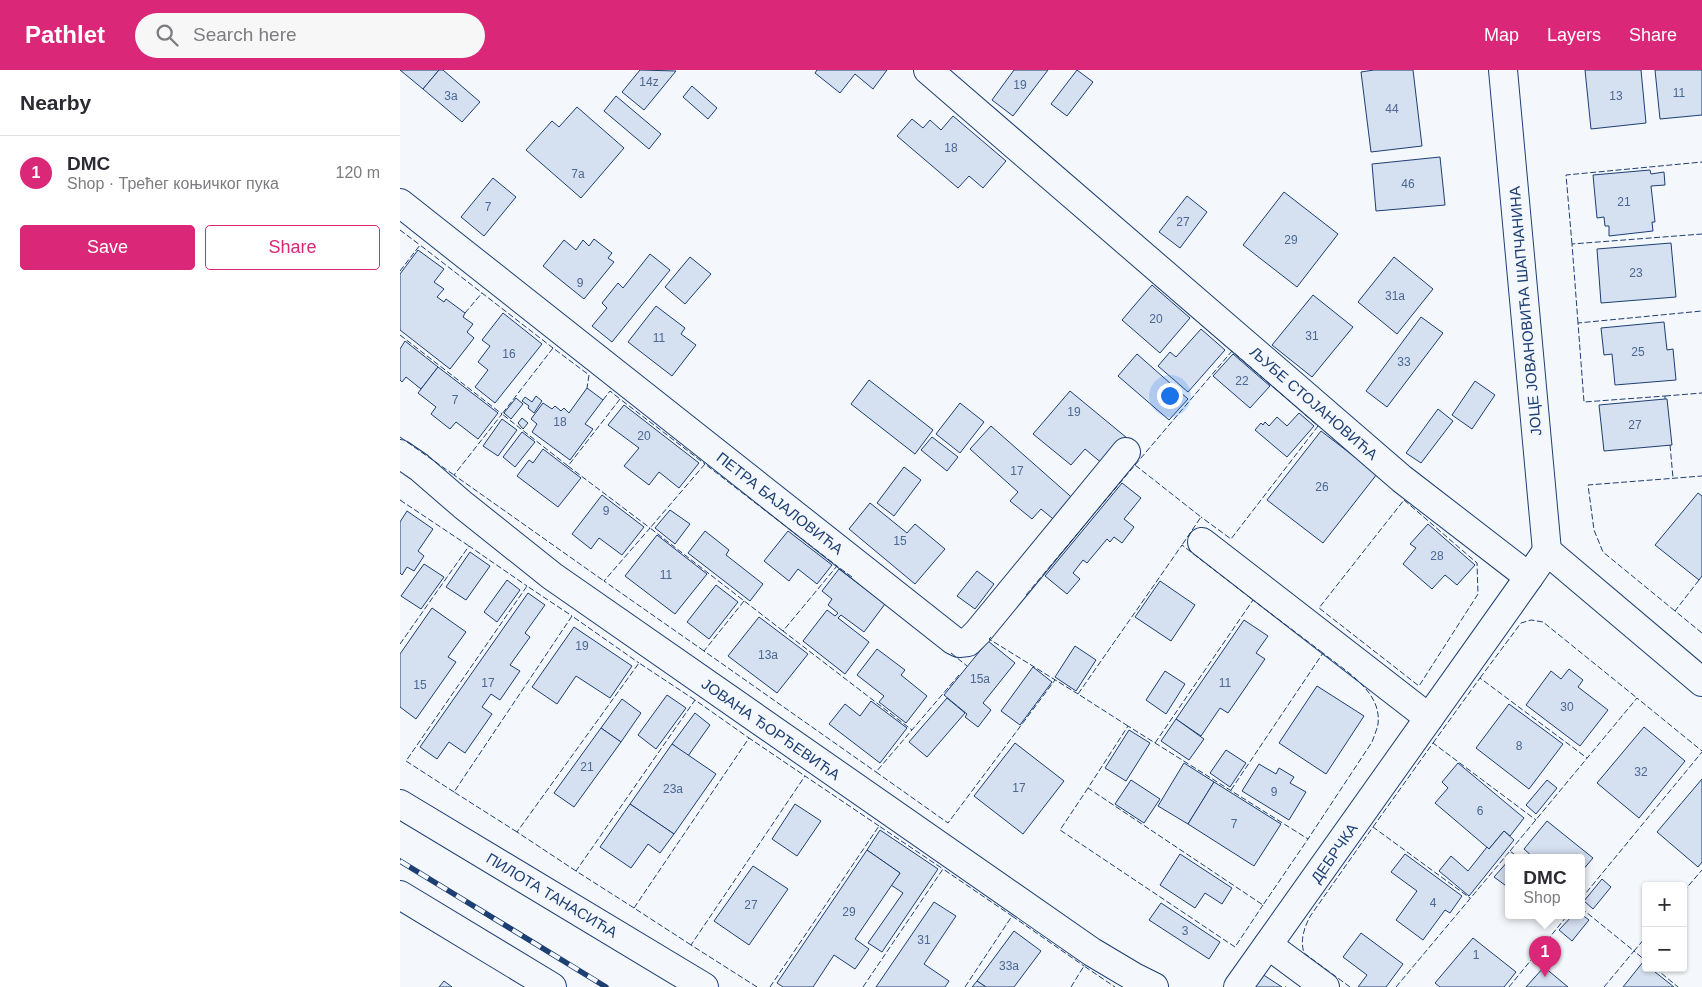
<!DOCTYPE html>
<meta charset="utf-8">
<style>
:root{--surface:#fff;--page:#f7f7f7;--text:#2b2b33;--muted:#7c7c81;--line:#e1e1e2;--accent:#db2777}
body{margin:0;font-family:Helvetica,sans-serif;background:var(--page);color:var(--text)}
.controls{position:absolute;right:15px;bottom:15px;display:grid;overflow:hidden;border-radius:5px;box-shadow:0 1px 4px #0004}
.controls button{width:45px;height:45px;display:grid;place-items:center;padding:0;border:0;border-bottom:1px solid var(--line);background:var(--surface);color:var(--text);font:25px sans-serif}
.you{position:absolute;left:769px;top:325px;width:18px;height:18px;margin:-12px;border:4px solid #fff;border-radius:50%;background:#1a73e8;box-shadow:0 0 0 8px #1a73e833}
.badge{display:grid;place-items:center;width:32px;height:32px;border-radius:50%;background:var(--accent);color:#fff;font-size:16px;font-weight:700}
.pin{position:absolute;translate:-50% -41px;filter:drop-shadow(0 1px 2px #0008)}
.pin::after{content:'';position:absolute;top:26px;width:18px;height:15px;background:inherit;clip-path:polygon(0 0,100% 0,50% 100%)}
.popup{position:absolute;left:1105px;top:784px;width:80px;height:65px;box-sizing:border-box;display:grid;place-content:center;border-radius:5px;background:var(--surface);filter:drop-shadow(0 1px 4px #0005);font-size:16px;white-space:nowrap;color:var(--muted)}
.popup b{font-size:19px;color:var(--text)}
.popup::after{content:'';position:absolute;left:50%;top:100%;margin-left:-10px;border:10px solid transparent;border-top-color:var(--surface)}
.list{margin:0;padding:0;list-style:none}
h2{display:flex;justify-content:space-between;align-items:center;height:65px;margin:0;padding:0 20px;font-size:21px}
h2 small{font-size:16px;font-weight:400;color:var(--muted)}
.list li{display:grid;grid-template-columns:32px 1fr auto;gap:15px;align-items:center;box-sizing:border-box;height:75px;padding:0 20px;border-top:1px solid var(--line)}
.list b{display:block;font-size:19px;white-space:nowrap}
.list p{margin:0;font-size:16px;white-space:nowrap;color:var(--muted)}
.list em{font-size:16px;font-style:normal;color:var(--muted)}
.actions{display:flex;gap:10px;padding:15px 20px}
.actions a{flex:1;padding:11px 0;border:1px solid var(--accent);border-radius:5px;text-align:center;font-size:18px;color:var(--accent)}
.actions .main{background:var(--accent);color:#fff}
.icon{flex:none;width:28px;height:28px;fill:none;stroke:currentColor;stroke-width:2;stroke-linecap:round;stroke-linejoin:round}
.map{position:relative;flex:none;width:1302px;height:917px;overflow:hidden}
header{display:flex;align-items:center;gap:30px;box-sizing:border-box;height:70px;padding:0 25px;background:var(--accent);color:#fff}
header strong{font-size:24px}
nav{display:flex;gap:28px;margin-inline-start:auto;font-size:18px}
.search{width:350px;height:45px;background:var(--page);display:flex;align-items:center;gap:12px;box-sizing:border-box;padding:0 18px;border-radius:28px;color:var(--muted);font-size:19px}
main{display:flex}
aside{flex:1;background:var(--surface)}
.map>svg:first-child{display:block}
.building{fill:#d5e0f0;stroke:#1d3f73}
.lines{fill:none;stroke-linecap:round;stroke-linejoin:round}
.minor-casing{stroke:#1d3f73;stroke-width:30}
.minor{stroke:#f4f7fb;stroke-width:28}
.rail-casing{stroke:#1d3f73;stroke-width:5.5}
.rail{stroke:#f4f7fb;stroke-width:4;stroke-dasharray:11;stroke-linecap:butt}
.fence{stroke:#1d3f73;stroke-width:1;stroke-dasharray:6 2.5;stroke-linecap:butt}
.labels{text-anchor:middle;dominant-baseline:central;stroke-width:4;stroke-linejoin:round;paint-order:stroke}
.number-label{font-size:12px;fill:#4b6792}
.street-label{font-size:15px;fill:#1d3f73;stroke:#f4f7fb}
</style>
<header>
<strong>Pathlet</strong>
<div class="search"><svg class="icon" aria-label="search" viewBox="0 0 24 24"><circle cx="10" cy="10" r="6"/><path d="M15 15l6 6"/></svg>Search here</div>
<nav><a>Map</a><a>Layers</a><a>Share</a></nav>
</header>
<main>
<aside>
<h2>Nearby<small></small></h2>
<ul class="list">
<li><span class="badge">1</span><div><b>DMC</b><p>Shop · Трећег коњичког пука</p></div><em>120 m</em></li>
</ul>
<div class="actions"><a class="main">Save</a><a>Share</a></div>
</aside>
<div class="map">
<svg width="1302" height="917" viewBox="0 0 1302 917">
<rect width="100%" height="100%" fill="#f4f7fb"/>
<!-- building -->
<g class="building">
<polygon points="0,0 39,0 23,19"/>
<polygon points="39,0 43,0 80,32 62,52 23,19"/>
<polygon points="240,0 276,1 244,40 222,22"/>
<polygon points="417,0 487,0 473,19 455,4 440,23 415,3"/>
<polygon points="614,0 648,0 613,46 592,30"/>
<polygon points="677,0 693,12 667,46 651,34"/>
<polygon points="974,0 1013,0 1022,76 971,82 961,2"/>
<polygon points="1185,0 1241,0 1246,53 1191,59"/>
<polygon points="1255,0 1302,0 1302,45 1260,49"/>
<polygon points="292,16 317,38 308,49 283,27"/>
<polygon points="216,26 261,64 249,79 204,41"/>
<polygon points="177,37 224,78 181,128 126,80 152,51 159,57"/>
<polygon points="553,46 606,91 583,118 569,106 558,118 497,66 512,49 523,58 530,50 541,60"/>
<polygon points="1040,87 1045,135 976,141 972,94"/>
<polygon points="1250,100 1251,104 1264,102 1265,115 1251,116 1255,152 1252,152 1253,161 1209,166 1209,156 1205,156 1204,147 1197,148 1193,105"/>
<polygon points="93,108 116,127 84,166 61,147"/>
<polygon points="884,122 938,164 897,217 843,175"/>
<polygon points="787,126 807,142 780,178 759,162"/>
<polygon points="194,169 212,183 208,188 214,192 184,229 143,196 164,170 176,180 183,170 189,176"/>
<polygon points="1271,173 1276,227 1201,233 1197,179"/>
<polygon points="18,180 44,199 34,212 44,219 37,227 44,232 46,229 65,243 63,247 73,254 67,262 74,268 50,299 0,260 0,204"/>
<polygon points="250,184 270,200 212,272 192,256 207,238 202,233 218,213 223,218"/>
<polygon points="290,187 311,204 285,234 265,217"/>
<polygon points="994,187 1033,219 997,264 958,232"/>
<polygon points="752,215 790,248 760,283 722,250"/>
<polygon points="913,225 953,257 912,307 872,275"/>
<polygon points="256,236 285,258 281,264 296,275 272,306 228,272"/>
<polygon points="103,243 142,274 95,333 75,317 88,300 78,292 90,276 82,270"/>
<polygon points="1021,247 1043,263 987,337 966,321"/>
<polygon points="1264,252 1267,280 1273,279 1276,310 1215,315 1212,284 1204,285 1201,258"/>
<polygon points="801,259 825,280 788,322 758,296 770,282 776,287"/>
<polygon points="5,271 38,297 21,319 6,307 2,312 0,310 0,279"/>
<polygon points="737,284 788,329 769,350 718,306"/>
<polygon points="833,284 870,316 850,338 813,306"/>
<polygon points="38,297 98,343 78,369 56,352 50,359 31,344 36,337 18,323"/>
<polygon points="469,310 533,360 515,384 451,334"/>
<polygon points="1075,311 1095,325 1072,359 1052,345"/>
<polygon points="187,318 203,330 185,354 193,359 170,390 132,362 137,354 131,349 143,333 152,339 155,336 161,341 164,338 169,343"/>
<polygon points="670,321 727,368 704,395 685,379 671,395 633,364"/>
<polygon points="136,326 142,331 134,343 128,338 129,336 122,331 125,327 132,332"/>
<polygon points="116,328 123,334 111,349 104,343"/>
<polygon points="1265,329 1267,329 1272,375 1204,381 1199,335"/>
<polygon points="560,333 584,352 560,383 536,364"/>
<polygon points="224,335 299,393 279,418 259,402 249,415 224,396 239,378 208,355"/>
<polygon points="1038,339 1053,351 1021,393 1006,383"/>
<polygon points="899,343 914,356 887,387 855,360 861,353 863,355 865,352 869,356 877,347 887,356"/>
<polygon points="122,348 128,353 123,359 118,353"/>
<polygon points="102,349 117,360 98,386 83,376"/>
<polygon points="591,356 677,432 658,453 641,439 632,449 610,431 618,422 570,379"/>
<polygon points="921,361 977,404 923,473 867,430"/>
<polygon points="122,362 135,372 115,397 103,387"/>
<polygon points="532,367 558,387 547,401 521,380"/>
<polygon points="143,379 181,408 158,437 117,406 129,390 133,393"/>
<polygon points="504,397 521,410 494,446 477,433"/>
<polygon points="722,413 741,428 724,449 734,457 722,473 714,467 710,472 707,469 687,493 683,490 673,503 680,509 667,524 645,506"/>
<polygon points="1298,423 1302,426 1302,506 1299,510 1255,475"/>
<polygon points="202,425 244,457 222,485 199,468 191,479 172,464"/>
<polygon points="470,433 507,463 515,454 545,479 515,514 449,459"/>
<polygon points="270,440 290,454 275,474 255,458"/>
<polygon points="7,441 33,459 18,481 24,486 14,501 7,497 2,505 0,503 0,452"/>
<polygon points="1028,454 1075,495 1057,515 1045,505 1032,519 1003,494 1016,478 1010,474"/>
<polygon points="305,461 329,480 326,485 363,514 350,531 288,483"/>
<polygon points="388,461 432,495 417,514 398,499 389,511 364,491"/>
<polygon points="257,465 307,504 275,544 225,506"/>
<polygon points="70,482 90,496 66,530 46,517"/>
<polygon points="24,494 44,507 21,539 1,526"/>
<polygon points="439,499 485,534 464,562 441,545 438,548 469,572 445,604 403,571 427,540 435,546 438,543 428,535 432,529 422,521"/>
<polygon points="577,501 594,514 575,539 557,526"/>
<polygon points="107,510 120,520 97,552 84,542"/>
<polygon points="760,511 795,535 771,571 735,547"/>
<polygon points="316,515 338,532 309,569 287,552"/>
<polygon points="128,523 145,535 125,563 130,567 110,595 120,601 100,630 91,624 82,637 92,644 65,683 49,672 37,689 20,677"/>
<polygon points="32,538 66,562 48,587 56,592 16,649 0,637 0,584"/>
<polygon points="359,547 408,584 377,623 328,586"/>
<polygon points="844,550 868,566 856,583 865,589 828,643 820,638 801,666 776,649"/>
<polygon points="174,557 232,596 210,628 176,606 157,634 132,617"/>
<polygon points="588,571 615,593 583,633 591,640 578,657 565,647 567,644 544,625"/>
<polygon points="675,576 696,590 676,621 655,607"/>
<polygon points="477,579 505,600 501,605 527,626 506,653 479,632 484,626 457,605"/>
<polygon points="633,597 652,612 620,655 601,641"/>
<polygon points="1169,599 1183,610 1178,617 1208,640 1180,676 1126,635 1151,601 1161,609"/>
<polygon points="765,601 785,614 766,644 746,630"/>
<polygon points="917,616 964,646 926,704 879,673"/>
<polygon points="267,625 286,638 256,679 238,665"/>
<polygon points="547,628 565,643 527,687 509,672"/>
<polygon points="222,629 241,643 221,672 201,658"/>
<polygon points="471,631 507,658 480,693 429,654 445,634 460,646"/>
<polygon points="1109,634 1163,674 1129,719 1076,678"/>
<polygon points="295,643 310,655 288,686 272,674"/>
<polygon points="776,649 804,669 789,690 761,671"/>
<polygon points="1244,657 1285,691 1239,748 1197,713"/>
<polygon points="201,658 221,672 174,737 154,723"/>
<polygon points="729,660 750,673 726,711 705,698"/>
<polygon points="615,673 664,711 623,764 574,726"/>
<polygon points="272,674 316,704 274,764 230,734"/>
<polygon points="826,680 846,693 830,717 810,703"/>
<polygon points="784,693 814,712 788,754 758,736"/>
<polygon points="1058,693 1124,748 1110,766 1104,761 1089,779 1035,733 1048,718 1042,712"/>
<polygon points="859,694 876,704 879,698 894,707 890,713 906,722 889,750 842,721"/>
<polygon points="1302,709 1302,792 1298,797 1257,762"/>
<polygon points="731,710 760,729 744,753 715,734"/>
<polygon points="1147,710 1157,718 1136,744 1126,735"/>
<polygon points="814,712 881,754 854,796 788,754"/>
<polygon points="230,734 274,764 260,783 248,774 231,798 200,777"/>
<polygon points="395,734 421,751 397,786 372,769"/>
<polygon points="1147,751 1193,788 1181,802 1181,788 1134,788 1124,779"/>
<polygon points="480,760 538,799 482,882 468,873 503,823 491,815 500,803 467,780"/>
<polygon points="1104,761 1114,770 1069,826 1039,801 1051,786 1068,801 1087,777 1089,779"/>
<polygon points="467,780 500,803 455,869 469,879 455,899 434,885 413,917 383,917 377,913"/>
<polygon points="780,784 832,818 822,834 805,823 795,838 760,815"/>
<polygon points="1005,784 1062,826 1050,843 1045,840 1023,870 996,850 1017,821 991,802"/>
<polygon points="1109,790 1109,818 1094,807"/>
<polygon points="353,796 388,819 349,875 314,851"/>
<polygon points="1202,809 1211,817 1193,839 1184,831"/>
<polygon points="534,832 556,846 524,894 549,911 545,917 476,917"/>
<polygon points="761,833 820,872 809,889 749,850"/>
<polygon points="1181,844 1189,850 1172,871 1159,860 1172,846 1181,846"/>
<polygon points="614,861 641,881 614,917 586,917 577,911"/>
<polygon points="961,863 1003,894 986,917 958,917 967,905 943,887"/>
<polygon points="1073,868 1116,902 1104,917 1040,917 1035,913"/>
<polygon points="1243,892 1246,894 1246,898 1250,898 1274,917 1223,917"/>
<polygon points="1144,897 1168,917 1126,917"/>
<polygon points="862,904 882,917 853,917"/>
<polygon points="44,911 52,917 39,917"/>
<polygon points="577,911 586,917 572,917"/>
</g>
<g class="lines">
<defs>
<g id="minor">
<polyline points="528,0 1002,409 1129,507 1147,481 1302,612"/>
<polyline points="1103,0 1147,481"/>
<polyline points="0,133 553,570 559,573 568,572 578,562 726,382"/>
<polyline points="0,384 19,397 63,435 152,506 692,882 734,907 754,917"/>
<polyline points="802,472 1029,648"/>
<polyline points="0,734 304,917"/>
<polyline points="0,825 152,917"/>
<polyline points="868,875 925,917"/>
<polyline points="838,917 1129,507"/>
</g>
</defs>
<!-- minor casing -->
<use href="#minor" class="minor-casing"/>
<!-- minor -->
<use href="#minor" class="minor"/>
<defs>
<polyline id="rail" points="0,791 206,917"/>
</defs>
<!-- rail casing -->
<use href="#rail" class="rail-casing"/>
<!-- rail -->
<use href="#rail" class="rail"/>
<!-- fence -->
<g class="fence">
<polyline points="0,160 20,175"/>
<polyline points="1172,174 1166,105 1302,92"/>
<polyline points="0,201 20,175 153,278"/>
<polyline points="65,243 82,223"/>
<polyline points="1178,253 1172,174 1302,164"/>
<polyline points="0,265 102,344 54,405 204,511"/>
<polyline points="1265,326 1302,323"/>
<polyline points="1265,329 1265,326 1184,332 1178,253 1302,241"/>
<polyline points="203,330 210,321 220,329"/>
<polyline points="0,367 54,405"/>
<polyline points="1270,375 1273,408"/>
<polyline points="735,395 832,281 918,356 831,469 801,447"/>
<polyline points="168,396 102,344 153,278 189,305 187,318"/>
<polyline points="0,430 69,476"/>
<polygon points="1004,430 1077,493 1078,524 1019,616 919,538"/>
<polyline points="452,507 437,496 383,561 512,660"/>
<polyline points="1299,510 1275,541 1302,563"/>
<polyline points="626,525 735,395 801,447 782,475"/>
<polyline points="344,531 304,581 476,702"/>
<polyline points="1275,541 1203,482 1194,460 1188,415 1302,406"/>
<polyline points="383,561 250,458 305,394 437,496"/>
<polyline points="591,567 589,569 678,624"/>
<polyline points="0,574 69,476 127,516"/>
<polyline points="304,581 204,511 250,458 168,396 220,329 305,394"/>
<polyline points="551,583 567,596"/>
<polyline points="559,605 476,702 548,753 655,610"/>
<polyline points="1080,608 1121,553 1131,550 1143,552 1237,628"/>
<polyline points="728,656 678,624 782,475 853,530"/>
<polyline points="755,673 853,530 923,583"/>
<polyline points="1033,673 1080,608 1187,688"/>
<polyline points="688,718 660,760 835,877 863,835"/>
<path d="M831 720 923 583C945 601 982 621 978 654 977 660 974 666 972 672L908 769 728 656 688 718 863 835 908 769"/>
<polyline points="54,722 6,691 127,516 172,546"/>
<polyline points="973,757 1033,673 1136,750"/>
<polyline points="117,762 54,722 172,546 239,593"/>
<polyline points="1110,781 1237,628 1302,681"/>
<polyline points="176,801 117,762 239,593 295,630"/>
<polyline points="1283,822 1302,800"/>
<polyline points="1181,829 1302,682"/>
<polyline points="234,838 176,801 295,630 349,668"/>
<polyline points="1181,838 1234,881 1246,867"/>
<polyline points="291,875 234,838 349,668 405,706"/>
<polyline points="1255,898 1278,917"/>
<polyline points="357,917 291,875 405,706 479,756"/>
<polyline points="370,917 479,756 543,799"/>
<polyline points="463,917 543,799 612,846"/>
<polyline points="565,917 612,846 684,896"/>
<polyline points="671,917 684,896 715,917"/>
<polyline points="885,917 886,917"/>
<path d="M950 917 904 883C900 870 904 857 911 845L973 757 1070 828"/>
<polyline points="996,917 1110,781 1119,788"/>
<polyline points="1109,917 1167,846"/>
<polyline points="1204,917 1234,881 1246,891"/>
</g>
</g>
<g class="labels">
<!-- number labels -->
<g class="number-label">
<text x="249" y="12">14z</text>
<text x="620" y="15">19</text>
<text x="1279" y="23">11</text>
<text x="51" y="26">3a</text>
<text x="1216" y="26">13</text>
<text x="992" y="39">44</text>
<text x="551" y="78">18</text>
<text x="178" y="104">7a</text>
<text x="1008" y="114">46</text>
<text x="1224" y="132">21</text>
<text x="88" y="137">7</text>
<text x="783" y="152">27</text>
<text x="891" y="170">29</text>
<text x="1236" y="203">23</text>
<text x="180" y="213">9</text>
<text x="995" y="226">31a</text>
<text x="756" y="249">20</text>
<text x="912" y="266">31</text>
<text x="259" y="268">11</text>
<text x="1238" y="282">25</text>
<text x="109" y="284">16</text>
<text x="1004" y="292">33</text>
<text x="842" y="311">22</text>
<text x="55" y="330">7</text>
<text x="674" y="342">19</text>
<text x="160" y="352">18</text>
<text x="1235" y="355">27</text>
<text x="244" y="366">20</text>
<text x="617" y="401">17</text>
<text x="922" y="417">26</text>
<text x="206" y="441">9</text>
<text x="500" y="471">15</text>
<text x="1037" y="486">28</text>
<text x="266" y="505">11</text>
<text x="182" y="576">19</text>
<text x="368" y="585">13a</text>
<text x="580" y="609">15a</text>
<text x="88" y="613">17</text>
<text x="825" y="613">11</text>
<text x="20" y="615">15</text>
<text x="1167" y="637">30</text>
<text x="1119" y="676">8</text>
<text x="187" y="697">21</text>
<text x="1241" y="702">32</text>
<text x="619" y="718">17</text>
<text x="273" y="719">23a</text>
<text x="874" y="722">9</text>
<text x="1080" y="741">6</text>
<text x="834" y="754">7</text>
<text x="1033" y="833">4</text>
<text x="351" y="835">27</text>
<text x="449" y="842">29</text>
<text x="785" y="861">3</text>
<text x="524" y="870">31</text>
<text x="1076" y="885">1</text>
<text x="609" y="896">33a</text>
</g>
<!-- street labels -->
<g class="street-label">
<text transform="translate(1125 241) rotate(-95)">ЈОЦЕ ЈОВАНОВИЋА ШАПЧАНИНА</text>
<text transform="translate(914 333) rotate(41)">ЉУБЕ СТОЈАНОВИЋА</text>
<text transform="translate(380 433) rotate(38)">ПЕТРА БАЈАЛОВИЋА</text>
<text transform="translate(371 659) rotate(35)">ЈОВАНА ЂОРЂЕВИЋА</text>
<text transform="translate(934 783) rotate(-55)">ДЕБРЧКА</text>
<text transform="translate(152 825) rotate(31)">ПИЛОТА ТАНАСИЋА</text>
</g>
</g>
</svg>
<div class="controls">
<button>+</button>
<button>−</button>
</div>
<div class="you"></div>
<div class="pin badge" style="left:1145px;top:907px">1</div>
<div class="popup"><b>DMC</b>Shop</div>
</div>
</main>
